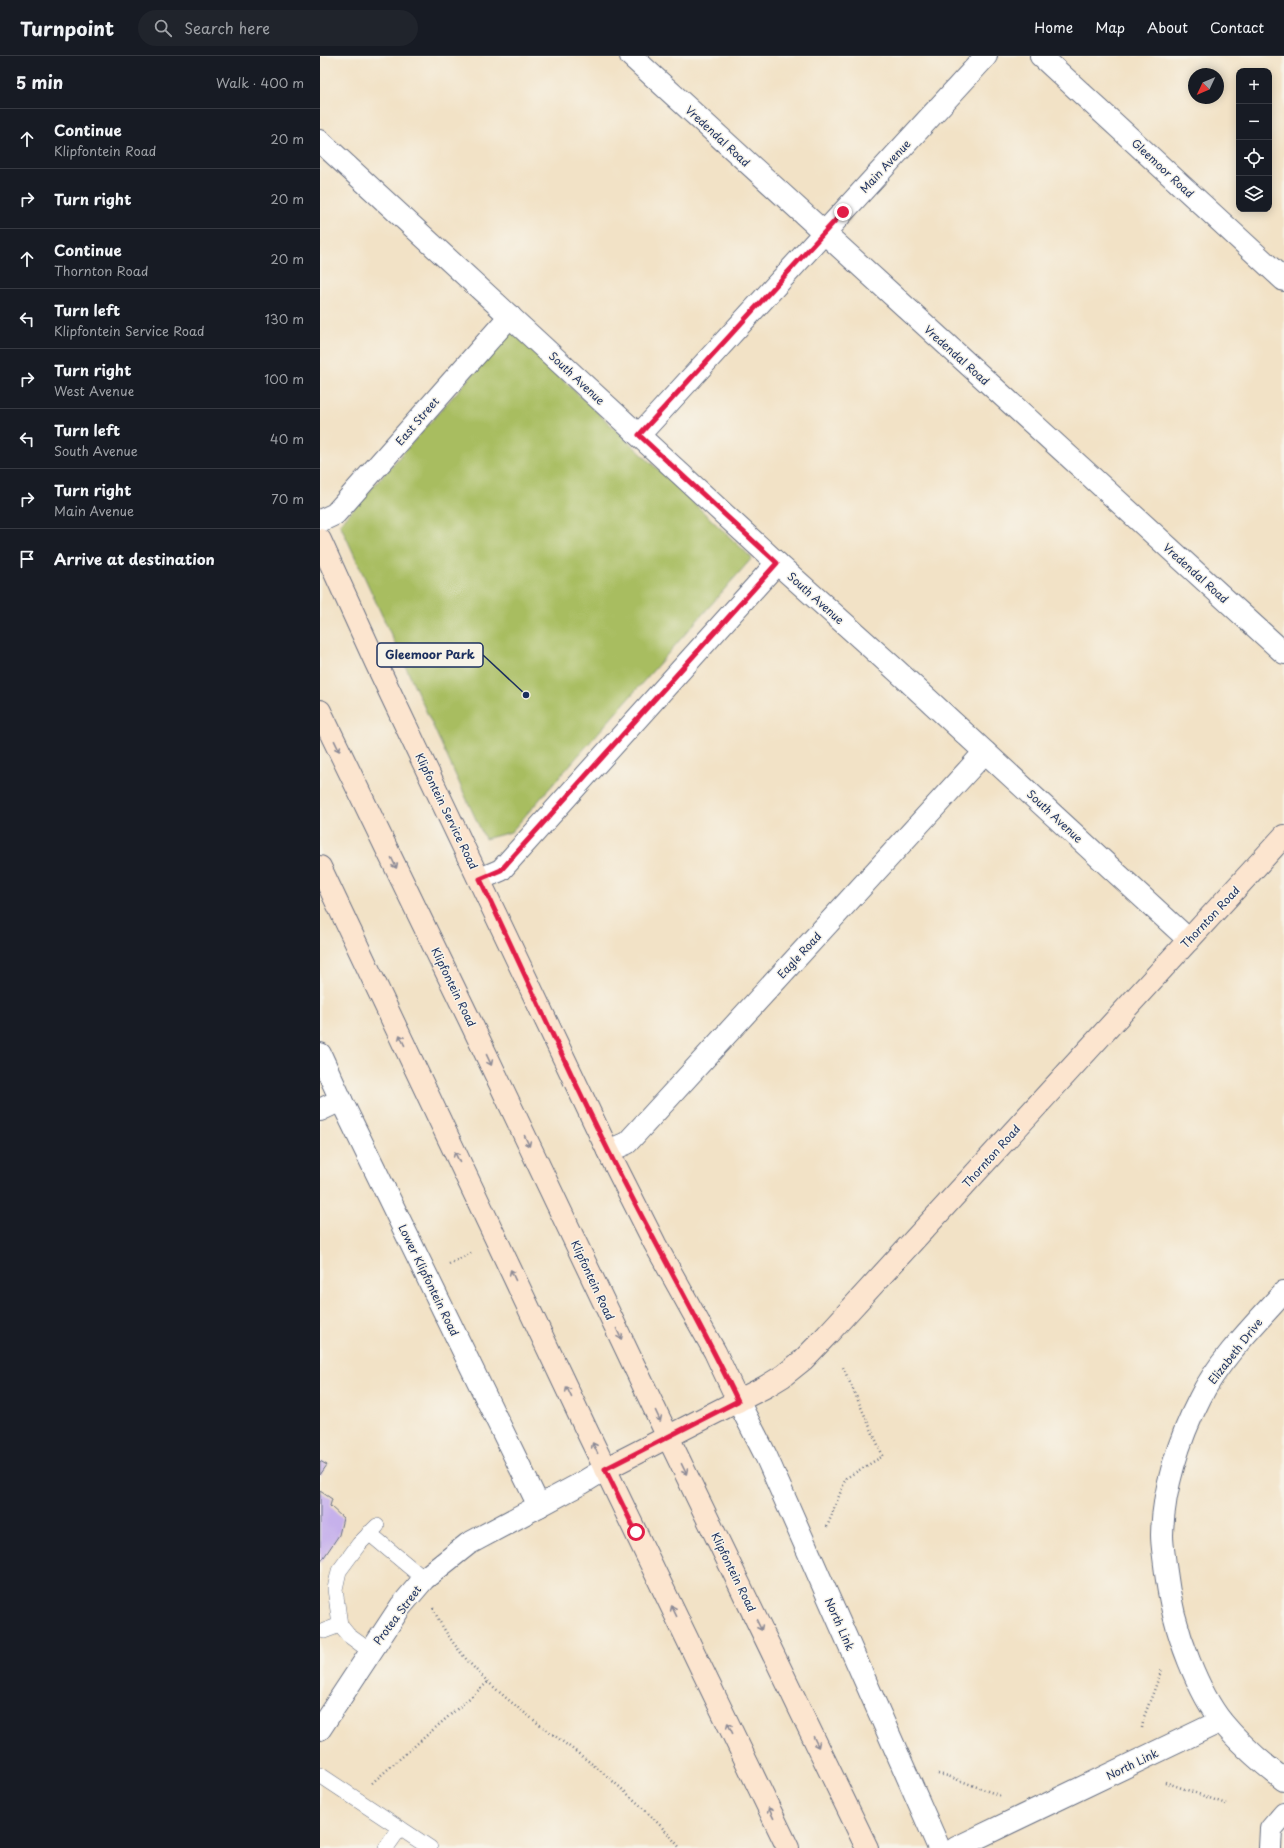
<!DOCTYPE html>
<meta charset="utf-8">
<style>
:root{--surface:#171b24;--page:#20242c;--text:#f1f3f6;--muted:#9ea1a6;--line:#363941}
body{margin:0;font-family:"Playpen Sans",sans-serif;background:var(--page);color:var(--text)}
.controls{position:absolute;right:12px;top:12px;display:grid;overflow:hidden;border-radius:8px;box-shadow:0 2px 10px #0003}
.controls button{width:36px;height:36px;display:grid;place-items:center;padding:0;border:0;border-bottom:1px solid var(--line);background:var(--surface);color:var(--text);font:20px sans-serif}
.compass{position:absolute;left:868px;top:12px;width:36px;height:36px;border-radius:50%;background:var(--surface);box-shadow:0 2px 10px #0003;rotate:226deg}
.stop{position:absolute;width:12px;height:12px;margin:-9px;border:3px solid #e11d48;border-radius:50%;background:#fff}
.stop.end{background:#e11d48;border-color:#fff;box-shadow:0 1px 4px #0008}
.list{margin:0;padding:0;list-style:none}
h2{display:flex;justify-content:space-between;align-items:center;height:52px;margin:0;padding:0 16px;font-size:17px}
h2 small{font-size:13px;font-weight:400;color:var(--muted)}
.list li{display:grid;grid-template-columns:26px 1fr auto;gap:12px;align-items:center;box-sizing:border-box;height:60px;padding:0 16px;border-top:1px solid var(--line)}
.list b{display:block;font-size:15px;white-space:nowrap}
.list p{margin:0;font-size:13px;white-space:nowrap;color:var(--muted)}
.list em{font-size:13px;font-style:normal;color:var(--muted)}
.icon{flex:none;width:22px;height:22px;fill:none;stroke:currentColor;stroke-width:2;stroke-linecap:round;stroke-linejoin:round}
.map{position:relative;flex:none;width:964px;height:1792px;overflow:hidden}
header{display:flex;align-items:center;gap:24px;box-sizing:border-box;height:56px;padding:0 20px;background:var(--surface);border-bottom:1px solid var(--line)}
header strong{font-size:19px}
nav{display:flex;gap:22px;margin-inline-start:auto;font-size:14px}
.search{width:280px;height:36px;background:var(--page);display:flex;align-items:center;gap:10px;box-sizing:border-box;padding:0 14px;border-radius:22px;color:var(--muted);font-size:15px}
main{display:flex}
aside{flex:1;background:var(--surface)}
.map>svg:first-child{display:block}
.park{fill:#a8bd61;stroke:#627660}
.building{fill:#c6b1eb}
.lines{fill:none;stroke-linecap:round;stroke-linejoin:round}
.lane-casing{stroke:#666e82;stroke-width:16}
.street-casing{stroke:#666e82;stroke-width:24}
.secondary-casing{stroke:#666e82;stroke-width:24}
.path{stroke:#666e82;stroke-width:2.5;stroke-dasharray:1 3;stroke-linecap:butt}
.lane{stroke:#fff;stroke-width:15}
.street{stroke:#fff;stroke-width:22}
.secondary{stroke:#fce5cf;stroke-width:22}
.oneway{stroke:#8c8a96}
.route{stroke:#e11d48;stroke-width:5}
.labels{text-anchor:middle;dominant-baseline:central;stroke-width:3;stroke-linejoin:round;paint-order:stroke}
.street-label{font-size:11px;fill:#1b2f5e;stroke:#f7f3e8}
.leader{fill:none;stroke:#1b2f5e;stroke-width:1.5}
.callout-dot{fill:#1b2f5e;stroke:#f7f3e8;stroke-width:1.5}
.callout{fill:#f7f3e8;stroke:#1b2f5e;stroke-width:1.5}
.callout-label{font-size:12px;text-anchor:middle;font-weight:bold;fill:#1b2f5e}
</style>
<header>
<strong>Turnpoint</strong>
<div class="search"><svg class="icon" aria-label="search" viewBox="0 0 24 24"><circle cx="10" cy="10" r="6"/><path d="M15 15l6 6"/></svg>Search here</div>
<nav><a>Home</a><a>Map</a><a>About</a><a>Contact</a></nav>
</header>
<main>
<aside>
<h2>5 min<small>Walk · 400 m</small></h2>
<ul class="list">
<li><svg class="icon" aria-label="ahead" viewBox="0 0 24 24"><path d="M12 20V5M6 11l6-6 6 6"/></svg><div><b>Continue</b><p>Klipfontein Road</p></div><em>20 m</em></li>
<li><svg class="icon" aria-label="right" viewBox="0 0 24 24"><path d="M7 20v-9h11M14 6l5 5-5 5"/></svg><div><b>Turn right</b></div><em>20 m</em></li>
<li><svg class="icon" aria-label="ahead" viewBox="0 0 24 24"><path d="M12 20V5M6 11l6-6 6 6"/></svg><div><b>Continue</b><p>Thornton Road</p></div><em>20 m</em></li>
<li><svg class="icon" aria-label="left" viewBox="0 0 24 24"><path d="M17 20v-9H6M10 6l-5 5 5 5"/></svg><div><b>Turn left</b><p>Klipfontein Service Road</p></div><em>130 m</em></li>
<li><svg class="icon" aria-label="right" viewBox="0 0 24 24"><path d="M7 20v-9h11M14 6l5 5-5 5"/></svg><div><b>Turn right</b><p>West Avenue</p></div><em>100 m</em></li>
<li><svg class="icon" aria-label="left" viewBox="0 0 24 24"><path d="M17 20v-9H6M10 6l-5 5 5 5"/></svg><div><b>Turn left</b><p>South Avenue</p></div><em>40 m</em></li>
<li><svg class="icon" aria-label="right" viewBox="0 0 24 24"><path d="M7 20v-9h11M14 6l5 5-5 5"/></svg><div><b>Turn right</b><p>Main Avenue</p></div><em>70 m</em></li>
<li><svg class="icon" aria-label="arrive" viewBox="0 0 24 24"><path d="M6 21V4h12l-3 4 3 4H6"/></svg><div><b>Arrive at destination</b></div></li>
</ul>
</aside>
<div class="map">
<svg width="964" height="1792" viewBox="0 0 964 1792">
<rect width="100%" height="100%" fill="#f7f3e8"/>
<filter id="ink" filterUnits="userSpaceOnUse"><feTurbulence type="fractalNoise" baseFrequency=".025" numOctaves="2"/><feDisplacementMap in="SourceGraphic" scale="8" xChannelSelector="R" yChannelSelector="G"/><feConvolveMatrix kernelMatrix="1 2 1 2 8 2 1 2 1" color-interpolation-filters="sRGB"/></filter>
<filter id="wash" filterUnits="userSpaceOnUse"><feTurbulence type="fractalNoise" baseFrequency=".012" numOctaves="4" result="noise"/><feDisplacementMap in="SourceGraphic" scale="16" xChannelSelector="R" yChannelSelector="G"/><feGaussianBlur stdDeviation="0.9" result="paint"/><feColorMatrix in="noise" values="0 0 0 0 0 0 0 0 0 0 0 0 0 0 0 0 0 1.4 0 .05"/><feComposite in="paint" operator="in"/></filter>
<g filter="url(#wash)">
<rect width="100%" height="100%" fill="#f2e2c6"/>
<!-- park -->
<polygon class="park" points="191,275 432,502 191,776 165,783 20,468"/>
<g id="blocks">
<!-- building -->
<g class="building">
<polygon points="0,1405 7,1409 0,1419"/>
<polygon points="0,1435 12,1443 10,1450 23,1462 19,1479 0,1507"/>
</g>
</g>
</g>
<g filter="url(#ink)">
<use href="#blocks" fill-opacity="0" stroke="#666e82" stroke-width="1"/>
<g class="lines">
<defs>
<g id="lane">
<polyline points="49,1477 104,1523"/>
<polyline points="4,1575 20,1569"/>
<polyline points="50,1595 28,1579 20,1569 15,1533 19,1515 39,1488 57,1470"/>
<polyline points="0,1719 110,1792"/>
<polyline points="66,1792 80,1772"/>
</g>
<g id="street">
<polyline points="311,0 964,597"/>
<polyline points="721,0 964,224"/>
<polyline points="0,85 457,507 575,613 869,884"/>
<polyline points="319,379 666,0"/>
<polyline points="0,465 15,458 190,260"/>
<polyline points="160,823 181,814 457,507"/>
<polyline points="0,998 21,1044 219,1450"/>
<polyline points="0,1054 21,1044"/>
<polyline points="288,1095 307,1087 665,696"/>
<path d="M964 1236C936 1267 898 1305 880 1342 859 1383 843 1433 842 1479 842 1489 844 1499 845 1509 849 1544 856 1573 869 1605 877 1625 889 1650 902 1666 920 1688 942 1707 964 1724"/>
<polyline points="418,1345 446,1400 619,1792"/>
<polyline points="0,1673 81,1550 104,1523 148,1488 262,1427 285,1413"/>
<polyline points="636,1792 901,1665"/>
<polyline points="950,1792 951,1773 964,1758"/>
</g>
<g id="secondary">
<polyline points="0,484 56,607 288,1095 335,1188 395,1296 418,1345"/>
<polyline points="0,655 152,969 348,1381 547,1792"/>
<polyline points="0,811 265,1371 468,1792"/>
<polyline points="285,1413 445,1331 463,1320 483,1304 507,1279 964,780"/>
</g>
</defs>
<!-- lane casing -->
<use href="#lane" class="lane-casing"/>
<!-- street casing -->
<use href="#street" class="street-casing"/>
<!-- secondary casing -->
<use href="#secondary" class="secondary-casing"/>
<!-- path -->
<g class="path">
<polyline points="129,1208 153,1196"/>
<polyline points="507,1471 526,1422 563,1400 522,1309"/>
<path d="M113 1552C144 1621 215 1663 272 1708 303 1733 335 1761 360 1792"/>
<polyline points="822,1672 824,1661 842,1613"/>
<polyline points="618,1718 628,1720 681,1740"/>
<polyline points="845,1726 906,1748"/>
<polyline points="52,1727 168,1626"/>
</g>
<!-- lane -->
<use href="#lane" class="lane"/>
<!-- street -->
<use href="#street" class="street"/>
<!-- secondary -->
<use href="#secondary" class="secondary"/>
</g>
<!-- one-way arrows -->
<defs><path id="oneway-shaft" d="M-6 0H5M1.5-3L5.5 0L1.5 3" fill="none" stroke-width="1.6" stroke-linecap="round" stroke-linejoin="round"/></defs>
<g class="oneway">
<use href="#oneway-shaft" transform="translate(17 690) rotate(64)"/>
<use href="#oneway-shaft" transform="translate(74 807) rotate(64)"/>
<use href="#oneway-shaft" transform="translate(82 984) rotate(-115)"/>
<use href="#oneway-shaft" transform="translate(169 1004) rotate(65)"/>
<use href="#oneway-shaft" transform="translate(207 1085) rotate(65)"/>
<use href="#oneway-shaft" transform="translate(137 1101) rotate(-115)"/>
<use href="#oneway-shaft" transform="translate(193 1219) rotate(-115)"/>
<use href="#oneway-shaft" transform="translate(299 1278) rotate(65)"/>
<use href="#oneway-shaft" transform="translate(249 1336) rotate(-115)"/>
<use href="#oneway-shaft" transform="translate(338 1360) rotate(65)"/>
<use href="#oneway-shaft" transform="translate(275 1392) rotate(-116)"/>
<use href="#oneway-shaft" transform="translate(364 1413) rotate(64)"/>
<use href="#oneway-shaft" transform="translate(354 1555) rotate(-116)"/>
<use href="#oneway-shaft" transform="translate(439 1569) rotate(64)"/>
<use href="#oneway-shaft" transform="translate(410 1672) rotate(-116)"/>
<use href="#oneway-shaft" transform="translate(496 1686) rotate(64)"/>
<use href="#oneway-shaft" transform="translate(451 1757) rotate(-116)"/>
</g>
</g>
<g class="lines" filter="url(#ink)">
<!-- route -->
<path class="route" d="M316 1476 285 1413 418 1345C378 1261 330 1180 289 1096 244 1006 203 914 160 823L181 814 457 507 319 379 523 156"/>
</g>
<g class="labels">
<!-- street labels -->
<g class="street-label">
<text transform="translate(398 80) rotate(43)">Vredendal Road</text>
<text transform="translate(565 110) rotate(-47)">Main Avenue</text>
<text transform="translate(843 112) rotate(43)">Gleemoor Road</text>
<text transform="translate(637 299) rotate(42)">Vredendal Road</text>
<text transform="translate(257 322) rotate(43)">South Avenue</text>
<text transform="translate(97 365) rotate(-49)">East Street</text>
<text transform="translate(876 517) rotate(42)">Vredendal Road</text>
<text transform="translate(496 542) rotate(42)">South Avenue</text>
<text transform="translate(127 755) rotate(64)">Klipfontein Service Road</text>
<text transform="translate(735 760) rotate(43)">South Avenue</text>
<text transform="translate(890 861) rotate(-47)">Thornton Road</text>
<text transform="translate(479 899) rotate(-47)">Eagle Road</text>
<text transform="translate(134 931) rotate(64)">Klipfontein Road</text>
<text transform="translate(671 1100) rotate(-48)">Thornton Road</text>
<text transform="translate(109 1224) rotate(64)">Lower Klipfontein Road</text>
<text transform="translate(273 1224) rotate(65)">Klipfontein Road</text>
<text transform="translate(915 1295) rotate(-52)">Elizabeth Drive</text>
<text transform="translate(414 1516) rotate(64)">Klipfontein Road</text>
<text transform="translate(77 1559) rotate(-53)">Protea Street</text>
<text transform="translate(520 1568) rotate(66)">North Link</text>
<text transform="translate(812 1708) rotate(-26)">North Link</text>
</g>
</g>
<!-- callouts -->
<path class="leader" d="M206 639L163 599"/>
<circle class="callout-dot" cx="206" cy="639" r="4"/>
<rect class="callout" x="57" y="587" width="106" height="24" rx="4"/>
<g class="callout-label">
<text x="110" y="603">Gleemoor Park</text>
</g>
</svg>
<div class="controls">
<button>+</button>
<button>−</button>
<button><svg class="icon" aria-label="locate" viewBox="0 0 24 24"><circle cx="12" cy="12" r="6"/><path d="M12 2v4M12 18v4M2 12h4M18 12h4"/></svg></button>
<button><svg class="icon" aria-label="layers" viewBox="0 0 24 24"><path d="M12 4l9 5-9 5-9-5zM3 14l9 5 9-5"/></svg></button>
</div>
<svg class="compass" viewBox="-18 -18 36 36"><path d="M0-13l5 13h-10z" fill="#e53935"/><path d="M0 13l5-13h-10z" fill="#9ea1a6"/></svg>
<div class="stop" style="left:316px;top:1476px"></div>
<div class="stop end" style="left:523px;top:156px"></div>
</div>
</main>
